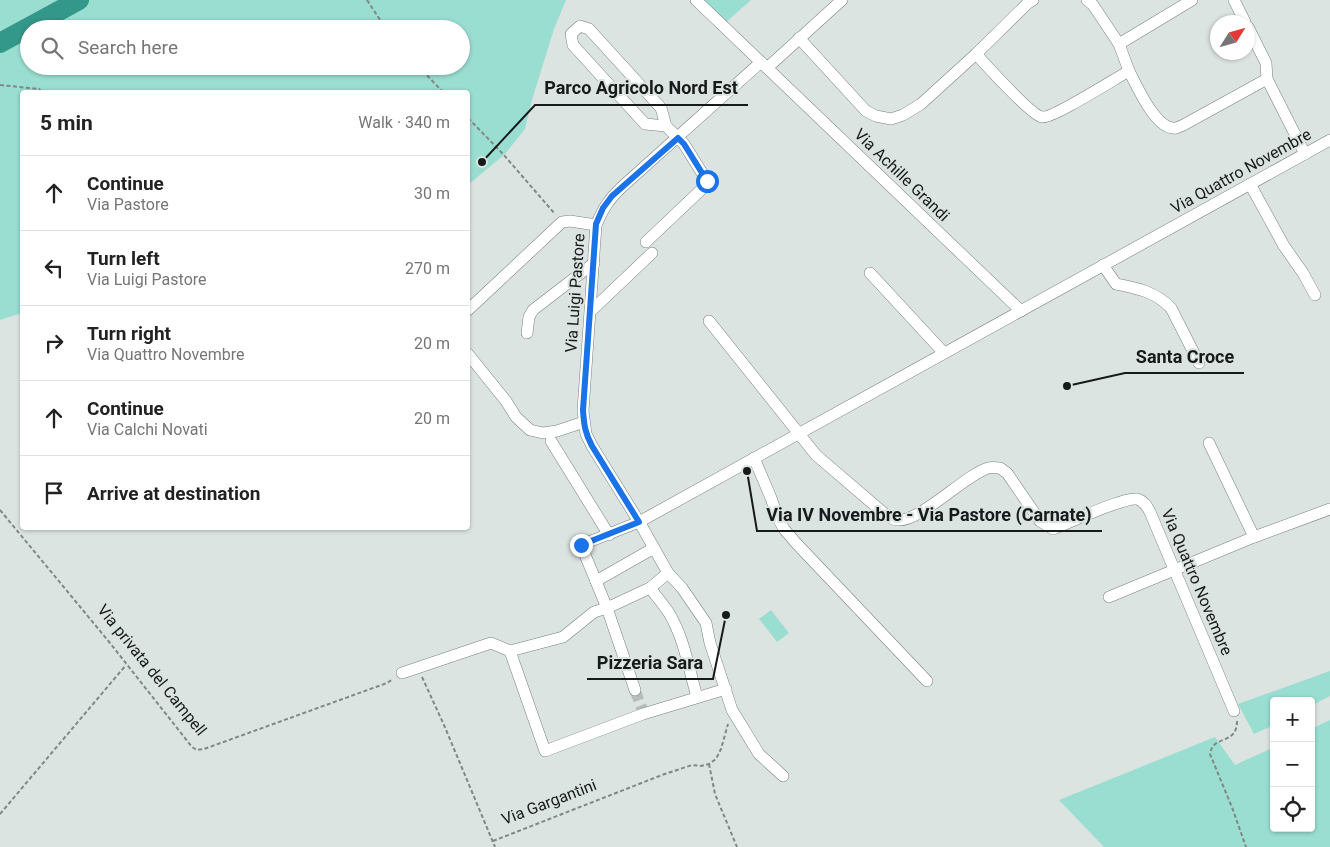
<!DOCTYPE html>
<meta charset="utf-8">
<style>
:root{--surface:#fff;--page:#f2f2f2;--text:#222;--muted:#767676;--line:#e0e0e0}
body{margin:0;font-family:Roboto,sans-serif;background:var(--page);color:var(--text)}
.controls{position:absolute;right:15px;bottom:15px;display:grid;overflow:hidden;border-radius:5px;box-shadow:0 1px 4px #0004}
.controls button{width:45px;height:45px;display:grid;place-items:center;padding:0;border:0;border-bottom:1px solid var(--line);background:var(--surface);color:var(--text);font:25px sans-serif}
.compass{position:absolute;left:1210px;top:15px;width:45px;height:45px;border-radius:50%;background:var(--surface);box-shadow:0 1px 4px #0004;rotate:53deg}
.stop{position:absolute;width:15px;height:15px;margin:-11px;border:4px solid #1a73e8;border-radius:50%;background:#fff}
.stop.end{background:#1a73e8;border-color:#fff;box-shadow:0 1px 5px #0008}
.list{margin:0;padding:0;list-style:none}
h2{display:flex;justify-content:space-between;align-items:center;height:65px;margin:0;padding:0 20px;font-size:21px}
h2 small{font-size:16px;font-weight:400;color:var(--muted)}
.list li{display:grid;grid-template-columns:32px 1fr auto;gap:15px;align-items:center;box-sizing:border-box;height:75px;padding:0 20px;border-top:1px solid var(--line)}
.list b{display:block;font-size:19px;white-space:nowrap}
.list p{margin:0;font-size:16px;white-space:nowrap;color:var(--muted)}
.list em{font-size:16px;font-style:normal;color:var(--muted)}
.icon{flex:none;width:28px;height:28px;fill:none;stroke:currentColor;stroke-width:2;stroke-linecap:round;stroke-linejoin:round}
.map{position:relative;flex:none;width:1330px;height:847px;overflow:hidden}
.search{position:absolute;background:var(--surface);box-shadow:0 1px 4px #0004;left:20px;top:20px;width:450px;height:55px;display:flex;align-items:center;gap:12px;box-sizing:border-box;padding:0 18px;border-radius:28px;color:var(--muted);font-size:19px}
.panel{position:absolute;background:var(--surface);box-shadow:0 1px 4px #0004;left:20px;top:90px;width:450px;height:440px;border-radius:5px}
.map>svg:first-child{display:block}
.green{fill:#9aded1;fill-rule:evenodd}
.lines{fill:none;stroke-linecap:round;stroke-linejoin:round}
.river{stroke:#339789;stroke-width:20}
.minor-tunnel{stroke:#b5bcba;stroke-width:11;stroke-dasharray:11 5.5;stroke-linecap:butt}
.minor-casing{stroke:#79817f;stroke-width:12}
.path{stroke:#828786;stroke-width:2;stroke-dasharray:4 2.5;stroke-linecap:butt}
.minor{stroke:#fff;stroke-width:11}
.route{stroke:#1a73e8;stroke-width:6}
.labels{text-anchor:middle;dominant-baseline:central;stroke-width:4;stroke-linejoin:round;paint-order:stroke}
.street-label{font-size:16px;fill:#171a1a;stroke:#dce4e2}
.leader{fill:none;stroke:#171a1a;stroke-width:2}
.callout-dot{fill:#171a1a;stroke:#dce4e2;stroke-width:2}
.callout-label{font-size:18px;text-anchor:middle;font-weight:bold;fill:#171a1a;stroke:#dce4e2;stroke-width:4;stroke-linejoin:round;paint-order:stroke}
</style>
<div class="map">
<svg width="1330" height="847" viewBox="0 0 1330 847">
<rect width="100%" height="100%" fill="#dce4e2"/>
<!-- green -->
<g class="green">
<path d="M0 0H566L554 29 532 100 525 129 505 154 468 185V92H22V313L0 320ZM29 29H461V66H29Z"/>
<polygon points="698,0 751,0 725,23"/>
<polygon points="771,610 789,633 777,642 759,619"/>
<polygon points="1330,671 1330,696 1311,706 1311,701 1274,701 1274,725 1254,734 1238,704"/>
<polygon points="1330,720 1330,847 1104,847 1059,800 1215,737 1235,765 1274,747 1274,828 1311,828 1311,729"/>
</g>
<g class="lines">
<!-- river -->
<polyline class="river" points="0,43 79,0"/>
<!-- minor-tunnel -->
<polyline class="minor-tunnel" points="635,690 642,709"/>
<defs>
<g id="minor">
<polyline points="696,0 1021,311"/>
<polyline points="1087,0 1093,5 1119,44 1129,71"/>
<polyline points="1234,0 1245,22"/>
<polyline points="1248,27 1266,63 1267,79 1305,154"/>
<polyline points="799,38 866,111 876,116 891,119 903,115 921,104 976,54 1028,3 1033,0"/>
<polyline points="1119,44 1192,0"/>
<path d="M976 54C986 65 1031 115 1042 117 1052 119 1116 78 1129 71 1137 86 1156 131 1176 128 1179 127 1184 125 1187 123L1267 79"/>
<path d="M761 62 623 186C609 199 604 207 596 225L583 411 586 434 592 446 641 525 668 573 682 588 706 623 710 643 732 710 759 754 783 776"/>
<polyline points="767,68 842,0"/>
<polyline points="1250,184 1284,246 1303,273 1315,295"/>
<polyline points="646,242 703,188 707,181 684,144 666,126 645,124 573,45 571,34 580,26 589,29 661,108 666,126"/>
<path d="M1103 265 1116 284C1137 288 1156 292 1171 308L1199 363"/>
<polyline points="870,273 944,353"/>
<polyline points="468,310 562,222 570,221 596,225"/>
<polyline points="591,311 652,253"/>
<path d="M709 321 816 455 886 515C889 517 893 520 897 520 919 523 965 475 988 468 992 467 997 468 1000 468L1007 473 1040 521 1053 529C1069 523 1123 497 1137 499 1144 501 1147 506 1150 512L1234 711"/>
<polyline points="527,333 529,317 533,310 594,263"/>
<polyline points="468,354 506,401 516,417 530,430 543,433 557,431 584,422"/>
<polyline points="551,441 609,535"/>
<polyline points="1209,443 1254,537 1330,509"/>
<polyline points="754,458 771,498 778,518 784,529 796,543 927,681"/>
<polyline points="596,581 654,548"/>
<path d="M650 588C656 596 663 604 669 613 684 638 689 669 697 697"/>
<polyline points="1109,597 1254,537"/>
<polyline points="510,651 545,751 643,714 726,689"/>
<polyline points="402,673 491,643 510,651 563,637 594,612 607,608 650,588 668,573"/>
<polyline points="635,690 607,608 581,545 639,522 1330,140"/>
</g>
</defs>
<!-- minor casing -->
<use href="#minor" class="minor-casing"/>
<!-- path -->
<g class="path">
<polyline points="367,0 386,29"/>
<polyline points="418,66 443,92"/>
<polyline points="0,85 39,89 42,92"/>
<polyline points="468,118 503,154 555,214"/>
<polyline points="0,510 110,643 192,747 197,750 204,749 387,683 393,679"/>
<polyline points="422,677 444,725 495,847"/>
<path d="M1237 721C1237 746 1213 734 1210 754L1233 810 1246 847"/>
<polyline points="709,764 715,794 737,847"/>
<polyline points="0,814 126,665"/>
<polyline points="493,841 662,775 692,765 701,766 709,764 716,759 721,749 728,724"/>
</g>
<!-- minor -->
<use href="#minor" class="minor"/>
</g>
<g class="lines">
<!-- route -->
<path class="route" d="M581 545 639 522 592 446C585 433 584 425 583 410L596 224 603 208 612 196 678 138 684 144 707 181"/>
</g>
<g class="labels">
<!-- street labels -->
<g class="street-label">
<text transform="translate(1241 171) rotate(-29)">Via Quattro Novembre</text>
<text transform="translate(902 175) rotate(44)">Via Achille Grandi</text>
<text transform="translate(575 293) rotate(-86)">Via Luigi Pastore</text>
<text transform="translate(1197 582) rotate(67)">Via Quattro Novembre</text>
<text transform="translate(152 670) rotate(51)">Via privata del Campell</text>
<text transform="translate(549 802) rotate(-21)">Via Gargantini</text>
</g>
</g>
<!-- callouts -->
<path class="leader" d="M482 162L535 105H748M1067 386L1125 373H1244M747 471L757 531H1102M726 615L713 679H587"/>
<g class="callout-dot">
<circle cx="482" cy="162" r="5"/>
<circle cx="1067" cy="386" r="5"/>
<circle cx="747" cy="471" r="5"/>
<circle cx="726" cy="615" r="5"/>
</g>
<g class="callout-label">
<text x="641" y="94">Parco Agricolo Nord Est</text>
<text x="1185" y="363">Santa Croce</text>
<text x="929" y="521">Via IV Novembre - Via Pastore (Carnate)</text>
<text x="650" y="669">Pizzeria Sara</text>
</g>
</svg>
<div class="controls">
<button>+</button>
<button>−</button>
<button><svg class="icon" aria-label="locate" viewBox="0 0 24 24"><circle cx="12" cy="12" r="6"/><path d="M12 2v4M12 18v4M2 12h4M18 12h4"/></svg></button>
</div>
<svg class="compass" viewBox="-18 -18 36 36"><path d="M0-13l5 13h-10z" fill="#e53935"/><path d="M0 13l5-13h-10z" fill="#767676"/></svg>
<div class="stop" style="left:707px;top:181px"></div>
<div class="stop end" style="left:581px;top:545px"></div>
<div class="search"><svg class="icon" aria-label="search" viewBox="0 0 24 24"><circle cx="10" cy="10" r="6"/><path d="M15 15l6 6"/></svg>Search here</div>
<section class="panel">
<h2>5 min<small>Walk · 340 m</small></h2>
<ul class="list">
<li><svg class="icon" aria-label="ahead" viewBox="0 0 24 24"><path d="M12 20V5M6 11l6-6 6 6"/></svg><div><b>Continue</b><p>Via Pastore</p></div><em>30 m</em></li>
<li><svg class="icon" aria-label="left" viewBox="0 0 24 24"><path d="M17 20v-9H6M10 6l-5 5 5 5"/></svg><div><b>Turn left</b><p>Via Luigi Pastore</p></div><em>270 m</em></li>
<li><svg class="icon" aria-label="right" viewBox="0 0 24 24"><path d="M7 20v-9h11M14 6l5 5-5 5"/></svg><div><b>Turn right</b><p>Via Quattro Novembre</p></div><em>20 m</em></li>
<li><svg class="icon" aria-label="ahead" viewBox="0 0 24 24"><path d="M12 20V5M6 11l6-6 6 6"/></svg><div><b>Continue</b><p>Via Calchi Novati</p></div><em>20 m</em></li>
<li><svg class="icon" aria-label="arrive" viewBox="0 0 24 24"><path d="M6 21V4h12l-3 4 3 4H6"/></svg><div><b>Arrive at destination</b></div></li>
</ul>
</section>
</div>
